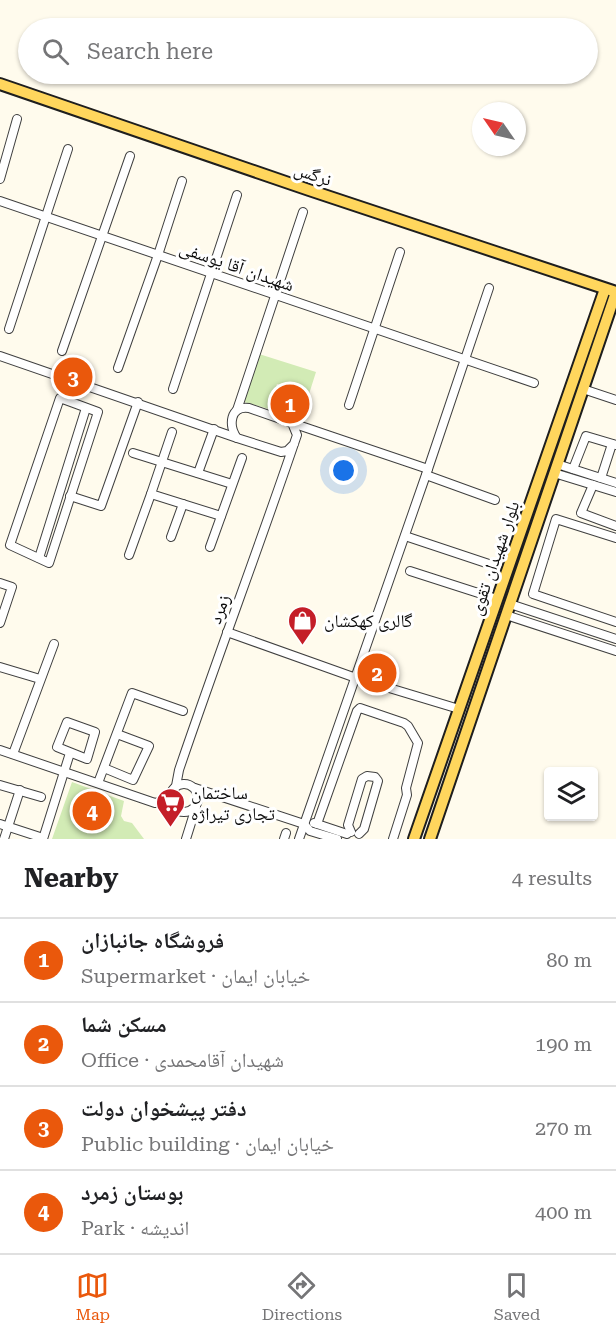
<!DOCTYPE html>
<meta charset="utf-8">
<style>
:root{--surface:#fff;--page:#f6f6f6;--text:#202124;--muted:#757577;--line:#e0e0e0;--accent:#ea580c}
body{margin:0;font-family:"Roboto Serif","Noto Naskh Arabic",serif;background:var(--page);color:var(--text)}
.controls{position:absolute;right:18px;bottom:18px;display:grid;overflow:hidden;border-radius:6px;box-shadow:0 2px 4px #0004}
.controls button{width:54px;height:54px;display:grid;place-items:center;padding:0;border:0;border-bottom:2px solid var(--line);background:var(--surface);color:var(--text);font:30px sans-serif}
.compass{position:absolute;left:472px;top:102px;width:54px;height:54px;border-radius:50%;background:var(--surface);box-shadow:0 2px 4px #0004;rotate:304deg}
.you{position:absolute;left:344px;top:471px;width:21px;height:21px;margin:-15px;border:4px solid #fff;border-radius:50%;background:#1a73e8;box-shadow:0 0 0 9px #1a73e833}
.badge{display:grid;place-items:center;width:39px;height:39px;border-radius:50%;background:var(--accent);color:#fff;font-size:20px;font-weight:700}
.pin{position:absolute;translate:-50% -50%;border:3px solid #fff;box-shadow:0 2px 6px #0006}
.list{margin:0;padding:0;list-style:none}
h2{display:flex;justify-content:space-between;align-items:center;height:78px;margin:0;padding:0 24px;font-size:26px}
h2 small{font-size:20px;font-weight:400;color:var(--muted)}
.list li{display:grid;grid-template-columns:39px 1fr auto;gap:18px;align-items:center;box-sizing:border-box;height:84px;padding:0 24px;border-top:2px solid var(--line)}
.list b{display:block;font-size:22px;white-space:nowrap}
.list p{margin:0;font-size:20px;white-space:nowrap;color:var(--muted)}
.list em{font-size:20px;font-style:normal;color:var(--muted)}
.icon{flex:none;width:33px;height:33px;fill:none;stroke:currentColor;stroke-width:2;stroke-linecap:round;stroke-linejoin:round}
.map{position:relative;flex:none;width:616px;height:839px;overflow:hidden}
.search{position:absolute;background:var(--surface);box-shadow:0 2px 4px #0004;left:18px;right:18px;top:18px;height:66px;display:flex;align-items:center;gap:15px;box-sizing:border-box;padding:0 21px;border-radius:33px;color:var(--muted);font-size:22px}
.sheet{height:414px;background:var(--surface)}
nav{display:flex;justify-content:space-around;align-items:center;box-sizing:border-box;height:84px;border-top:2px solid var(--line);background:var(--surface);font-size:16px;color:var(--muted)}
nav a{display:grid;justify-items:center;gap:3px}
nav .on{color:var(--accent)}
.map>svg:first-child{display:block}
.green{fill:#d2ebb5}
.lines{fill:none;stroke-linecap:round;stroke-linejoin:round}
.minor-casing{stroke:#404040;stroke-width:10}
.major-casing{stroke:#1e1e1e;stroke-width:14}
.minor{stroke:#fff;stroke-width:8}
.major{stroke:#ffd65d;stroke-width:10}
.labels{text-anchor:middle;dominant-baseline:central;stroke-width:6;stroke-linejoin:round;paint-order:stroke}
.street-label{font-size:18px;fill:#0d0d0d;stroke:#fff}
.poi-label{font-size:18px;fill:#0d0d0d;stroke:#fff;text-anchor:start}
</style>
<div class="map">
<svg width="616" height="839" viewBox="0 0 616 839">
<rect width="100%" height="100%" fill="#fffbed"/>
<!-- green -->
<g class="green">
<polygon points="259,354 316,372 309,394 277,384 269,409 244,402"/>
<polygon points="72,782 124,801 121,816 124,821 132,823 144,839 52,839"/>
</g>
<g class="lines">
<defs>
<g id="minor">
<polyline points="0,179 17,119"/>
<polyline points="0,201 534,383"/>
<polyline points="9,329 68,149"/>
<polyline points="62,351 130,156"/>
<polyline points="0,356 237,438"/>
<polyline points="118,368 158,255 182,181"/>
<polyline points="173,389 237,195"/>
<polyline points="583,389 616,400"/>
<polygon points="60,398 98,412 49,563 10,545"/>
<polyline points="349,405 400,252"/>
<polyline points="237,410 303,212"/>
<polyline points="292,423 428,469"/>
<polyline points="172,432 151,494 221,516"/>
<polyline points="133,453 232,484"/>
<polyline points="557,464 616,483"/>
<polyline points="573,469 586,436 616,445"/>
<polyline points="198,473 214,429"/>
<polyline points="554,473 616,492"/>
<polyline points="426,475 495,500"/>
<polyline points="601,478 612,444"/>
<polyline points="593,485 581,513 616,526"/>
<polyline points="70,496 101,506 138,402"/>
<polyline points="405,536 492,565"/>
<polyline points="171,537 183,504"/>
<polyline points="616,538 556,519 533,594 616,622"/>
<polyline points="210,547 242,458"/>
<polyline points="129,555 151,494"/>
<polyline points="39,558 86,408"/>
<polyline points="410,571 497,599"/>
<polyline points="0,583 12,587 0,623"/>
<polyline points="510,604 616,639"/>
<polyline points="506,615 616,651"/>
<polyline points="227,632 356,678 459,709"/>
<polyline points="0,667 40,679"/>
<polygon points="67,722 95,732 87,759 57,747"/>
<polyline points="0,750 155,803 170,800"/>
<polyline points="13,754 54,644"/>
<polyline points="104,768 133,780 149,746 117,734"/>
<polyline points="98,783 132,693 183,711"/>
<circle cx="184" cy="798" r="14"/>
<polyline points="0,785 41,797"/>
<path d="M176 786 179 770C217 658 259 547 297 435L292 423 249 408C230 405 228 426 237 438L281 452 287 451 294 444"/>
<polyline points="195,788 304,824 310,831 337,839"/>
<polyline points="314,823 347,834"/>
<polyline points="0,824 43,838"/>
<polyline points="317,824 357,711 360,708 404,723 408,726 418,743 406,788 407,795 393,839"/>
<polyline points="351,832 348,825 362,779 367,776 375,777 378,781 364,829 359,834"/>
<polyline points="4,839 20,790"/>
<polyline points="43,839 70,753"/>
<polyline points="186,839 196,807"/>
<polyline points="284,839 286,833"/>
<polyline points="299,839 428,469 489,288"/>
</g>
<g id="major">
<polyline points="0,84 309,190 616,292"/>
<polyline points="414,839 605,289"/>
<polyline points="430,839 616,292"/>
</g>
</defs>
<!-- minor casing -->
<use href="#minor" class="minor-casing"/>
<!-- major casing -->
<use href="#major" class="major-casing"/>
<!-- minor -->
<use href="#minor" class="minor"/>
<!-- major -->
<use href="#major" class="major"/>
</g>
<!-- icons -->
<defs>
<symbol id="shop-pin" viewBox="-11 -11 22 30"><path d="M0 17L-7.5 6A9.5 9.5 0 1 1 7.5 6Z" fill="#c41e28" stroke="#fff"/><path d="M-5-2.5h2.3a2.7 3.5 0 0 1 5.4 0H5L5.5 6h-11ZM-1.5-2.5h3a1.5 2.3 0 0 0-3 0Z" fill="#fff"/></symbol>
<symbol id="supermarket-pin" viewBox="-11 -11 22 30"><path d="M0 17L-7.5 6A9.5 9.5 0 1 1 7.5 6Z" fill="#c41e28" stroke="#fff"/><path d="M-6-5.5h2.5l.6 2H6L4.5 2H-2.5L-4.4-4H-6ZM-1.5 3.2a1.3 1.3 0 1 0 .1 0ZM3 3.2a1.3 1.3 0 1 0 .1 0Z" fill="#fff"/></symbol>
</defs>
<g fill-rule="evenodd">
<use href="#shop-pin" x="286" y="604" width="33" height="45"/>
<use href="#supermarket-pin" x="154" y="786" width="33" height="45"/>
</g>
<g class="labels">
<!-- street labels -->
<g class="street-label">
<text transform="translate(313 174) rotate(19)">نرگس</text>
<text transform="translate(237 266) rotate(19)">شهیدان آقا یوسفی</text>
<text transform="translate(494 558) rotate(-71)">بلوار شهیدان تقوی</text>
<text transform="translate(219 609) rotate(-70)">زمرد</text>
</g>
<!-- poi labels -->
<g class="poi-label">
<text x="324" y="620">گالری کهکشان</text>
<text x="191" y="792">ساختمان<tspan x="191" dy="21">تجاری تیراژه</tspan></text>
</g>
</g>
</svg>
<div class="controls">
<button><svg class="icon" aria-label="layers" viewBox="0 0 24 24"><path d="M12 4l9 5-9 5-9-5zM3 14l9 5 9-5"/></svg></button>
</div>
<svg class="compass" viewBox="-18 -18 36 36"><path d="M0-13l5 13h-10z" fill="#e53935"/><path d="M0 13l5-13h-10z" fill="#757577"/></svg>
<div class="you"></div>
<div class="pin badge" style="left:290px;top:404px">1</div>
<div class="pin badge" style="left:377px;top:673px">2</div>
<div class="pin badge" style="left:73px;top:377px">3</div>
<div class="pin badge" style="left:92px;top:811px">4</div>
<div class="search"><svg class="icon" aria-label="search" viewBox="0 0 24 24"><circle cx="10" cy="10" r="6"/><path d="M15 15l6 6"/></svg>Search here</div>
</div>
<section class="sheet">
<h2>Nearby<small>4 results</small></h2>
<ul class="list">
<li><span class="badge">1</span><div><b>فروشگاه جانبازان</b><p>Supermarket · خیابان ایمان</p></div><em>80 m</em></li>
<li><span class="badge">2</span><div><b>مسکن شما</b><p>Office · شهیدان آقامحمدی</p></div><em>190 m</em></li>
<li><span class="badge">3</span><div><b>دفتر پیشخوان دولت</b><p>Public building · خیابان ایمان</p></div><em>270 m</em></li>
<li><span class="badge">4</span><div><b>بوستان زمرد</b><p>Park · انديشه</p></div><em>400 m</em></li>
</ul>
</section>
<nav>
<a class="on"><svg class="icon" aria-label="map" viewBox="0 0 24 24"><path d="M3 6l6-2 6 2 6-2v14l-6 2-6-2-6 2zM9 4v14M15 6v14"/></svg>Map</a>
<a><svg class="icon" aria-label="directions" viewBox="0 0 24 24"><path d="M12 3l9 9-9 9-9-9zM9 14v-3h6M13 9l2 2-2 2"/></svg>Directions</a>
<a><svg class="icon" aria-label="saved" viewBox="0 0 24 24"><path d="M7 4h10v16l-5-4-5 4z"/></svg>Saved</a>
</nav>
